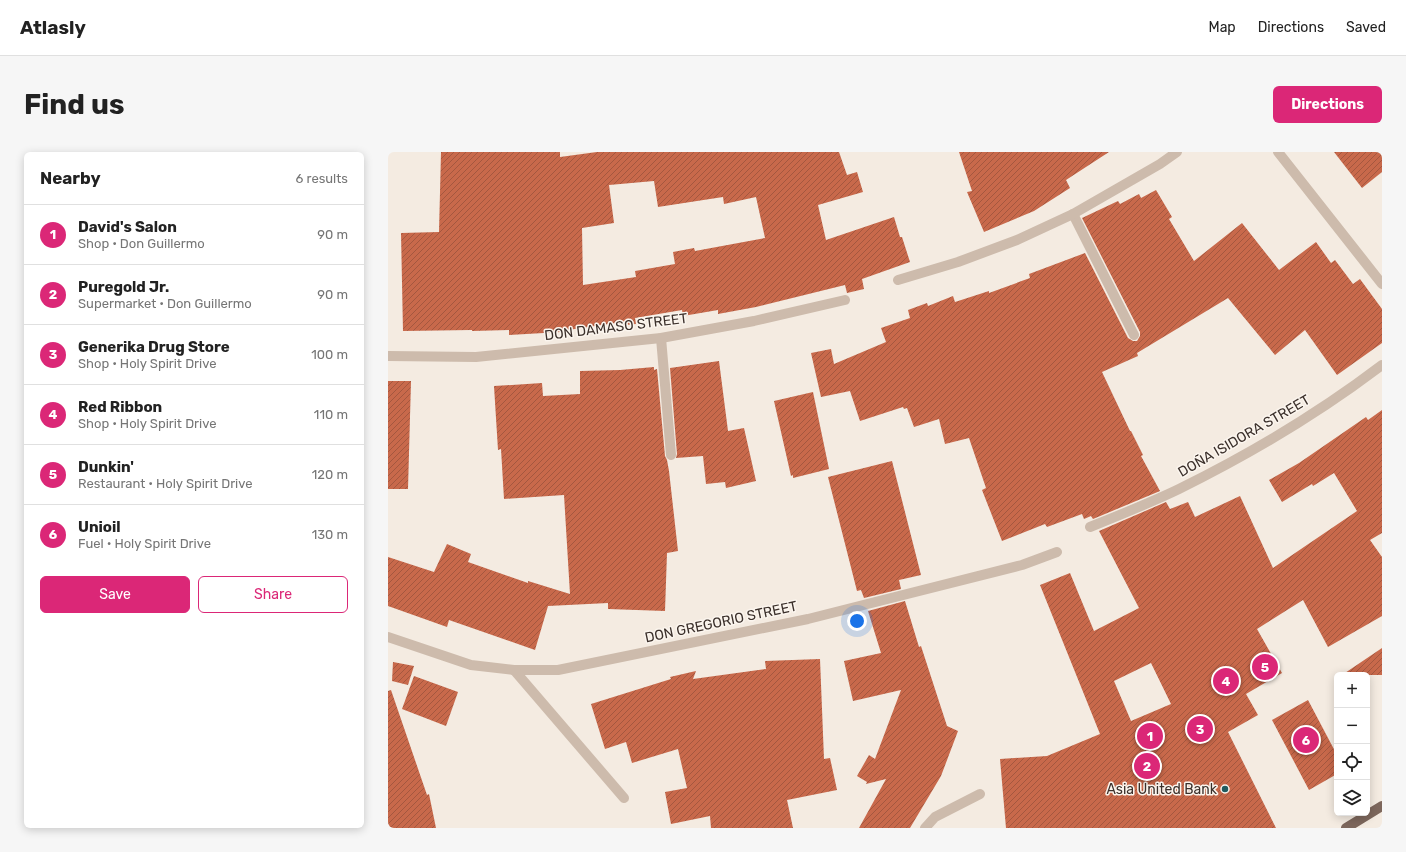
<!DOCTYPE html>
<meta charset="utf-8">
<style>
:root{--surface:#fff;--page:#f6f6f6;--text:#222;--muted:#767676;--line:#e0e0e0;--accent:#db2777}
body{margin:0;font-family:Rubik,sans-serif;background:var(--page);color:var(--text)}
.controls{position:absolute;right:12px;bottom:12px;display:grid;overflow:hidden;border-radius:6px;box-shadow:0 2px 10px #0003}
.controls button{width:36px;height:36px;display:grid;place-items:center;padding:0;border:0;border-bottom:1px solid var(--line);background:var(--surface);color:var(--text);font:20px sans-serif}
.you{position:absolute;left:469px;top:469px;width:14px;height:14px;margin:-10px;border:3px solid #fff;border-radius:50%;background:#1a73e8;box-shadow:0 0 0 6px #1a73e833}
.badge{display:grid;place-items:center;width:26px;height:26px;border-radius:50%;background:var(--accent);color:#fff;font-size:13px;font-weight:700}
.pin{position:absolute;translate:-50% -50%;border:2px solid #fff;box-shadow:0 1px 4px #0006}
.list{margin:0;padding:0;list-style:none}
h2{display:flex;justify-content:space-between;align-items:center;height:52px;margin:0;padding:0 16px;font-size:17px}
h2 small{font-size:13px;font-weight:400;color:var(--muted)}
.list li{display:grid;grid-template-columns:26px 1fr auto;gap:12px;align-items:center;box-sizing:border-box;height:60px;padding:0 16px;border-top:1px solid var(--line)}
.list b{display:block;font-size:15px;white-space:nowrap}
.list p{margin:0;font-size:13px;white-space:nowrap;color:var(--muted)}
.list em{font-size:13px;font-style:normal;color:var(--muted)}
.actions{display:flex;gap:8px;padding:12px 16px}
.actions a{flex:1;padding:9px 0;border:1px solid var(--accent);border-radius:6px;text-align:center;font-size:14px;color:var(--accent)}
.actions .main{background:var(--accent);color:#fff}
.icon{flex:none;width:22px;height:22px;fill:none;stroke:currentColor;stroke-width:2;stroke-linecap:round;stroke-linejoin:round}
.map{position:relative;flex:none;width:994px;height:676px;overflow:hidden;border-radius:6px}
header{display:flex;align-items:center;gap:24px;box-sizing:border-box;height:56px;padding:0 20px;background:var(--surface);border-bottom:1px solid var(--line)}
header strong{font-size:19px}
nav{display:flex;gap:22px;margin-inline-start:auto;font-size:14px}
.intro{display:flex;align-items:center;justify-content:space-between;box-sizing:border-box;height:96px;padding:0 24px}
h1{margin:0;font-size:28px}
.button{padding:10px 18px;border-radius:6px;background:var(--accent);color:#fff;font-size:14px;font-weight:700}
main{display:flex;gap:24px;padding:0 24px}
aside{flex:1;background:var(--surface);border-radius:6px;box-shadow:0 2px 10px #0003}
.map>svg:first-child{display:block}
.building{fill:url(#building-hatch);fill-rule:evenodd}
.lines{fill:none;stroke-linecap:round;stroke-linejoin:round}
.minor{stroke:#cdbbac;stroke-width:10}
.major{stroke:#7d675c;stroke-width:10}
.poi-dot{fill:#1f5a5e;stroke:#fbf5ee;stroke-width:1.5}
.labels{text-anchor:middle;dominant-baseline:central;stroke-width:3;stroke-linejoin:round;paint-order:stroke}
.street-label{font-size:14px;fill:#3b302b;stroke:#fbf5ee}
.poi-label{font-size:14px;fill:#3b302b;stroke:#fbf5ee;text-anchor:end}
</style>
<header>
<strong>Atlasly</strong>
<nav><a>Map</a><a>Directions</a><a>Saved</a></nav>
</header>
<div class="intro"><h1>Find us</h1><a class="button">Directions</a></div>
<main>
<aside>
<h2>Nearby<small>6 results</small></h2>
<ul class="list">
<li><span class="badge">1</span><div><b>David's Salon</b><p>Shop · Don Guillermo</p></div><em>90 m</em></li>
<li><span class="badge">2</span><div><b>Puregold Jr.</b><p>Supermarket · Don Guillermo</p></div><em>90 m</em></li>
<li><span class="badge">3</span><div><b>Generika Drug Store</b><p>Shop · Holy Spirit Drive</p></div><em>100 m</em></li>
<li><span class="badge">4</span><div><b>Red Ribbon</b><p>Shop · Holy Spirit Drive</p></div><em>110 m</em></li>
<li><span class="badge">5</span><div><b>Dunkin'</b><p>Restaurant · Holy Spirit Drive</p></div><em>120 m</em></li>
<li><span class="badge">6</span><div><b>Unioil</b><p>Fuel · Holy Spirit Drive</p></div><em>130 m</em></li>
</ul>
<div class="actions"><a class="main">Save</a><a>Share</a></div>
</aside>
<div class="map">
<svg width="994" height="676" viewBox="0 0 994 676">
<defs>
<pattern id="building-hatch" width="6" height="6" patternUnits="userSpaceOnUse"><rect width="6" height="6" fill="#c8694b"/><path d="M-1 1l2-2M0 6l6-6M5 7l2-2" fill="none" stroke="#a4573f"/></pattern>
</defs>
<rect width="100%" height="100%" fill="#f4ebe1"/>
<!-- building -->
<g class="building">
<path d="M53 0H172V5L209 0H451L459 23 469 20 475 40 430 53 438 88 506 65 512 85H514L522 110 474 127 476 137 459 141 457 133 368 155 330 162V158L295 164 294 158 247 166 248 172 228 174V171L173 179V180L121 183V178L84 179V178L15 179 13 81 51 80ZM266 29 270 55 335 45 336 52 368 45 377 86 307 99 306 96 285 100 287 112 247 119 248 125 195 133 194 76 226 71 221 33Z"/>
<polygon points="571,0 721,0 678,28 682,36 646,59 596,80 579,40 584,39"/>
<polygon points="946,0 994,0 994,20 974,36"/>
<polygon points="768,38 784,65 781,67 806,109 854,71 891,118 928,90 943,111 947,108 965,132 972,127 994,157 994,191 949,223 917,178 887,203 840,146 749,201 750,204 714,220 742,279 743,279 755,303 753,304 772,339 705,367 703,364 696,367 694,362 659,375 657,372 614,389 594,338 598,336 581,286 557,292 551,267 526,275 519,256 516,257 515,255 472,269 462,239 433,245 423,201 443,197 446,212 498,190 493,176 522,166 520,158 539,151 540,154 565,144 567,150 601,139 601,141 642,126 641,122 697,101 740,186 745,189 749,189 752,184 752,180 694,66 730,49 732,52 751,42 753,46"/>
<polygon points="331,209 340,279 356,276 368,329 338,336 337,330 318,332 315,304 288,306 289,302 282,216"/>
<polygon points="266,215 266,218 269,217 277,304 279,308 281,319 290,399 279,401 277,459 220,457 220,451 160,454 147,498 61,468 59,475 0,454 0,405 46,420 59,392 83,402 80,410 140,431 140,429 182,442 176,343 116,347 113,297 110,298 106,234 154,231 155,244 192,242 192,219 232,218"/>
<polygon points="0,229 23,229 20,337 0,337"/>
<polygon points="425,240 441,317 405,326 405,323 403,324 386,249"/>
<path d="M994 258V381L982 388 994 405V464L940 495 915 448 869 477 894 521 858 542 870 563 840 580 888 676H618L612 607 659 604 712 582 652 433 682 421 706 479 751 456 711 379 778 350 782 357 800 350 807 365 852 344 885 416 969 359 946 321 925 334 924 332 894 350 881 328 911 311 978 265 980 268ZM763 511 783 552 743 569 726 529Z"/>
<polygon points="504,309 533,423 511,428 513,437 476,446 473,438 469,439 440,325"/>
<polygon points="517,449 531,495 533,494 559,574 570,579 553,624 522,676 471,676 498,627 478,632 479,630 469,624 481,603 487,607 513,538 465,549 456,509 493,501 480,459"/>
<polygon points="994,496 994,523 954,523"/>
<polygon points="432,507 436,607 442,606 449,638 399,648 405,676 323,676 322,664 283,672 277,640 299,636 290,597 244,611 238,590 217,597 203,552 283,527 282,525 308,519 305,527 378,517 377,509"/>
<polygon points="5,510 26,514 20,533 4,529"/>
<polygon points="26,524 70,540 58,574 14,557"/>
<polygon points="3,538 39,643 41,642 48,676 0,676 0,539"/>
<polygon points="920,548 949,603 949,622 921,638 884,568"/>
</g>
<g class="lines">
<!-- minor -->
<g class="minor">
<polyline points="890,0 994,132"/>
<polyline points="685,62 746,183"/>
<polyline points="510,128 570,110 629,88 685,62 772,12 789,0"/>
<polyline points="273,186 283,303"/>
<polyline points="0,204 88,205 273,186 366,169 457,148"/>
<path d="M702 375C732 363 762 351 791 337 862 302 931 261 994 213"/>
<polyline points="0,485 83,513 126,518 170,518 420,467 634,413 669,400"/>
<polyline points="126,518 236,646"/>
<polyline points="537,676 547,665 592,642"/>
</g>
<!-- major -->
<polyline class="major" points="958,676 994,654"/>
</g>
<!-- markers -->
<circle class="poi-dot" cx="837" cy="637" r="4"/>
<g class="labels">
<!-- street labels -->
<g class="street-label">
<text transform="translate(228 175) rotate(-7)">DON DAMASO STREET</text>
<text transform="translate(856 284) rotate(-30)">DOÑA ISIDORA STREET</text>
<text transform="translate(333 470) rotate(-12)">DON GREGORIO STREET</text>
</g>
<!-- poi labels -->
<g class="poi-label">
<text x="829" y="637">Asia United Bank</text>
</g>
</g>
</svg>
<div class="controls">
<button>+</button>
<button>−</button>
<button><svg class="icon" aria-label="locate" viewBox="0 0 24 24"><circle cx="12" cy="12" r="6"/><path d="M12 2v4M12 18v4M2 12h4M18 12h4"/></svg></button>
<button><svg class="icon" aria-label="layers" viewBox="0 0 24 24"><path d="M12 4l9 5-9 5-9-5zM3 14l9 5 9-5"/></svg></button>
</div>
<div class="you"></div>
<div class="pin badge" style="left:762px;top:584px">1</div>
<div class="pin badge" style="left:759px;top:614px">2</div>
<div class="pin badge" style="left:812px;top:577px">3</div>
<div class="pin badge" style="left:838px;top:529px">4</div>
<div class="pin badge" style="left:877px;top:515px">5</div>
<div class="pin badge" style="left:918px;top:588px">6</div>
</div>
</main>
